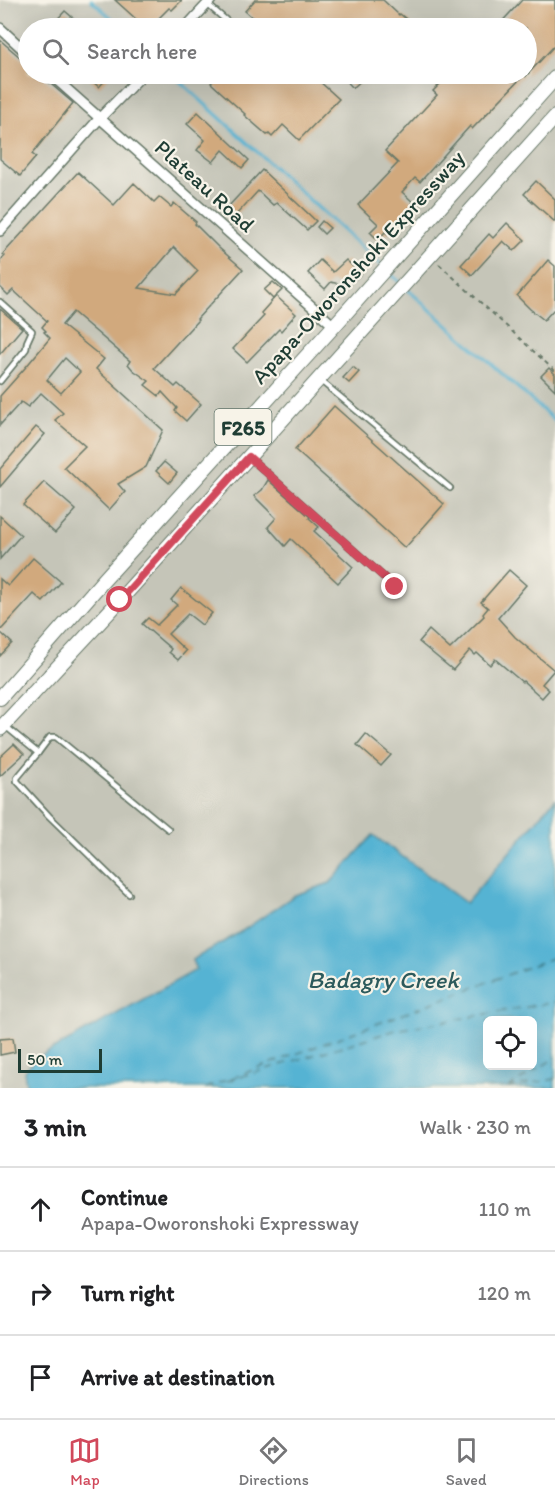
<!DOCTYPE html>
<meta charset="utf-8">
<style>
:root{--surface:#fff;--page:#f2f2f2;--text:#202124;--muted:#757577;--line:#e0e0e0;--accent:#d1495b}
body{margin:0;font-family:Itim,sans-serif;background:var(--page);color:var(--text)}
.controls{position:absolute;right:18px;bottom:18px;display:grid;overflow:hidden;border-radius:9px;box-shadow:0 6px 24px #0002}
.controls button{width:54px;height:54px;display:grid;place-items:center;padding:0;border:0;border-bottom:2px solid var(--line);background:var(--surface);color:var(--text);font:30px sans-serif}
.scale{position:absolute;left:18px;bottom:15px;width:84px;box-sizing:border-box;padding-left:6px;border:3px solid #1f3d34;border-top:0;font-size:16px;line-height:21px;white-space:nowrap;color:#1f3d34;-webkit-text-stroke:4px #f7f3e8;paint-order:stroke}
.stop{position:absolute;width:18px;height:18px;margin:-14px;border:4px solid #d1495b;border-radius:50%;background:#fff}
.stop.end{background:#d1495b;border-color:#fff;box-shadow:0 2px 6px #0008}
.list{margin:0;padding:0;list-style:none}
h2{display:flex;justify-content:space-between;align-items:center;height:78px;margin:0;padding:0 24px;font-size:26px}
h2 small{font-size:20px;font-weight:400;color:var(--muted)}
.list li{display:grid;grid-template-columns:39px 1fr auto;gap:18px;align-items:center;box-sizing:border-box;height:84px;padding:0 24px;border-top:2px solid var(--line)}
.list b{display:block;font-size:22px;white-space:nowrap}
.list p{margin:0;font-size:20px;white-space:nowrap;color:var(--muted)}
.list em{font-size:20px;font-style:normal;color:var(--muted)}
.icon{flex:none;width:33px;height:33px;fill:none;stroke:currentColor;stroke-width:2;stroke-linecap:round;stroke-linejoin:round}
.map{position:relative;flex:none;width:555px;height:1088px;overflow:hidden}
.search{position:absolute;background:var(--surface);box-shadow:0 6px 24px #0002;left:18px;right:18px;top:18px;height:66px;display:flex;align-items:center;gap:15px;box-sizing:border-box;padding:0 21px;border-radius:33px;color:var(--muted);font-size:22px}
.sheet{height:330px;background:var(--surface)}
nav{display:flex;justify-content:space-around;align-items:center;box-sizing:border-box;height:84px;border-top:2px solid var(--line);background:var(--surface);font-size:16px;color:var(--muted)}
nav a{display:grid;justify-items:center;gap:3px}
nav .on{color:var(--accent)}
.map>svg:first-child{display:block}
.industrial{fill:#c5c5b8;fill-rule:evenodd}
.water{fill:#55b3d3;stroke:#3a7884;stroke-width:1.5;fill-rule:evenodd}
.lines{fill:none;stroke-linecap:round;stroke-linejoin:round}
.stream{stroke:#55b3d3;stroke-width:3}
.ferry{stroke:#2c5a5c;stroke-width:1.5;stroke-dasharray:8 6;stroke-linecap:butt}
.building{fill:#d1a97d;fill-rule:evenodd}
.lane-casing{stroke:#677868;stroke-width:8}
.street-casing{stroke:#677868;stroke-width:12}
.primary-casing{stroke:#677868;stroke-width:16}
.path{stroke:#677868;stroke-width:2;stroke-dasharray:4.5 4.5;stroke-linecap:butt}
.lane{stroke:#fff;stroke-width:4.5}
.street{stroke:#fff;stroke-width:9}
.primary{stroke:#fff;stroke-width:14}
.route{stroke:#d1495b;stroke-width:8}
.labels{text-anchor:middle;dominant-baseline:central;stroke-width:4.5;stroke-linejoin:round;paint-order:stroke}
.shield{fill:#f7f3e8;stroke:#60746a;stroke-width:1.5}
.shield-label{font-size:21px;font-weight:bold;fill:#1f3d34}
.street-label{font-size:22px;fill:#1f3d34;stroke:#f7f3e8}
.water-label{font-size:24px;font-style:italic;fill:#2c5a5c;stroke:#f7f3e8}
</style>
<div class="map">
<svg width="555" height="1088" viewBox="0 0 555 1088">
<rect width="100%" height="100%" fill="#f7f3e8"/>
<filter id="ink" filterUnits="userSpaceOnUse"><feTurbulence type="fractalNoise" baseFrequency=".0167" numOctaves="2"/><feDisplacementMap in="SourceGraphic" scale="12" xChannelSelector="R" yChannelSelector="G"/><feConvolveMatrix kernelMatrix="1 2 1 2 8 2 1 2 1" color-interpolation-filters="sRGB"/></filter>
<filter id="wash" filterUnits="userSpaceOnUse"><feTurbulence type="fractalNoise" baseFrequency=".008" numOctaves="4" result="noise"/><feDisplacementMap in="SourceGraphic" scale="24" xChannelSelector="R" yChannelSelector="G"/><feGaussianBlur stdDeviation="1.35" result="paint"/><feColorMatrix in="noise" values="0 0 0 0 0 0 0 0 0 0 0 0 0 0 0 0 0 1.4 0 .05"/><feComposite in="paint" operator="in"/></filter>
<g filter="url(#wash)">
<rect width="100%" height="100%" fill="#eee5c8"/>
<!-- industrial -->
<path class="industrial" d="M0 0H555V799L466 904 373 835 330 883 295 895 242 932 192 960 196 970 35 1059 24 1072 27 1088H0ZM28 28H526V74H28Z"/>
<!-- water -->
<path class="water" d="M555 799V1088H27L24 1072 35 1059 196 970 192 960 242 931 295 895 330 883 373 835 466 903ZM488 1020H532V1066H488Z"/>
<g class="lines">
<!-- stream -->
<g class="stream">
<polyline points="91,0 123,28"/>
<polyline points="172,74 383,267"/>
<polyline points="388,272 401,283"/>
<polyline points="406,288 555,421"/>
</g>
<!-- ferry -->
<g class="ferry">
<polyline points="227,1081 396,1030 555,1002"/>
<polyline points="205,1088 555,957"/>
<polyline points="507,1088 555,1079"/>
<polyline points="508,1088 555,1058"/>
</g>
</g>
<g id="blocks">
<!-- building -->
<g class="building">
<polygon points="115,0 182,0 172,10 169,8 149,28 146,28"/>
<polygon points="255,0 383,0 399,15 400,14 411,23 406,28 265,28 245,11"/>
<polygon points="522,0 555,0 555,45 526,76 526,28 496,28"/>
<polygon points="65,11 85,28 49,28"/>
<polygon points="0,40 28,64 28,74 39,74 73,103 32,154 36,157 20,176 0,159"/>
<polygon points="84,74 111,74 99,87"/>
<polygon points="219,74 324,74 318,80 339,99 299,140 283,125 272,137 269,134 267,135 244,115 245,114 211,83"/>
<polygon points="340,74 368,74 353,88"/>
<polygon points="450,74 525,74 472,129 470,126 420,182 415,178 402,192 415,204 388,234 385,232 378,240 370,232 378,224 358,205 398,163 385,151 437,95 433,91"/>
<polygon points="198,112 249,160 242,168 223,150 213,162 197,150 205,140 187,124"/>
<polygon points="262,170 316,221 307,230 277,203 273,205 258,191 235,216 227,208"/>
<path d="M78 172 114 205 134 183 154 202 159 197 171 207 174 203 196 222 195 224 219 248 243 269 197 319 198 320 154 368 175 387 178 384 201 404 186 421 175 411 177 408 162 392 159 396 145 385 149 381 133 370 128 364 130 361 73 312 62 325 104 359 96 369 163 430 146 467 118 484 125 492 109 510 64 467 85 446 55 420 63 413 41 393 28 407 21 402 0 425V396L25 368 50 338 44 332 46 331 42 327 47 321 13 290 8 295 0 287V261L5 256 3 254ZM174 247 198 271 176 294 139 288ZM65 358 80 372 61 393 47 380Z"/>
<polygon points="536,181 555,199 555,222 524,194"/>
<polygon points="322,221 330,228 324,234 317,227"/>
<polygon points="507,223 525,240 514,251 503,241 472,275 461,265 489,234 493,238"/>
<polygon points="320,260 333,272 346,260 361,274 345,288 339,284 331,282 325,289 308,273"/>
<polygon points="548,260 555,266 555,308 544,320 530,309 517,296"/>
<polygon points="273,282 282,290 273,299 264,290"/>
<polygon points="276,296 296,314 281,331 279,329 247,362 233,349 264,316 261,313"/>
<polygon points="0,309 22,328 0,354"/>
<polygon points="353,367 359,372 349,383 343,378"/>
<polygon points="549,368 555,374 555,390 541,376"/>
<polygon points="334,406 444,504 405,548 295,450"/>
<polygon points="36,427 45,434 0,487 0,469"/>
<polygon points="164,462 177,473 169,483 156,471"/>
<polygon points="268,480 310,517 309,518 319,527 314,531 353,567 338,583 291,539 285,546 268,527 276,518 254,496 262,490"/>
<polygon points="44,482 76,510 55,533 23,505"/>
<polygon points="0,516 21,535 0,559"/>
<polygon points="33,558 61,582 43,602 34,594 0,631 0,579 8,586"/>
<polygon points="509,570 526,585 498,618 515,637 554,670 542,684 549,690 542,698 523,681 522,682 495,659 490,665 477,653 475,655 470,650 453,670 419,642 429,630 450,649 484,616 483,614 488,608 481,602"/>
<polygon points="181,588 212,613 202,625 188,614 168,634 186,651 178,660 169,652 171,649 142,624 148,618 157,625 177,605 171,600"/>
<polygon points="0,632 12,643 0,656"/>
<polygon points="366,734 391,755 381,766 357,745"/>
<polygon points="14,744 24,754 0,776 0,757"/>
<polygon points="13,1038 15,1052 0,1055 0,1039"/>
</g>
</g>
</g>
<g filter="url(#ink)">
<use href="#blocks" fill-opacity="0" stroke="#677868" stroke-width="1.5"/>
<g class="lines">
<defs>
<g id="lane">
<polyline points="207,4 235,28"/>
<polyline points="0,302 32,331 27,342 26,349 0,381"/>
<polyline points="321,381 450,488"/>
<polyline points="249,457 395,587"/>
<polyline points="4,725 38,753 50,737 56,737 168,829"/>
<polyline points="38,753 17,778 17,781 49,816 129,894"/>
</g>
<g id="street">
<polyline points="0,28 28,54"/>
<polyline points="185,28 211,0"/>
<polyline points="50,74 334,326"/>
<polyline points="0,231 99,119 143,74"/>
</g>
<g id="primary">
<polyline points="0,698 102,582 334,326 555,78"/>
<polyline points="0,729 110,611 555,117"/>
</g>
</defs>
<!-- lane casing -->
<use href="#lane" class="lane-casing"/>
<!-- street casing -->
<use href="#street" class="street-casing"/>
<!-- primary casing -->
<use href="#primary" class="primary-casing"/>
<!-- path -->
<polyline class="path" points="439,264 555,371"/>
<!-- lane -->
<use href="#lane" class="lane"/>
<!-- street -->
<use href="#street" class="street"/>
<!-- primary -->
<use href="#primary" class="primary"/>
</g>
</g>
<g class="lines" filter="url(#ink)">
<!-- route -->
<polyline class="route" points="120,600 249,457 395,587"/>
</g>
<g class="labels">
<!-- shield labels -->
<rect class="shield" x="214.5" y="409" width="57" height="36" rx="4.5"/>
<g class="shield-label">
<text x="243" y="427">F265</text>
</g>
<!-- street labels -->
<g class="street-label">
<text transform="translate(205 186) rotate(42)">Plateau Road</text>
<text transform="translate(358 267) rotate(-48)">Apapa-Oworonshoki Expressway</text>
</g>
<!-- water labels -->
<g class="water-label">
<text x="383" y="979">Badagry Creek</text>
</g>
</g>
</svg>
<div class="controls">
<button><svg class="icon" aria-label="locate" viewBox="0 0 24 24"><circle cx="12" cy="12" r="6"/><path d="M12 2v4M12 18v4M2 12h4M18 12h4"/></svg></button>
</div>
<div class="scale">50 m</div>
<div class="stop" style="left:120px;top:600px"></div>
<div class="stop end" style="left:395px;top:587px"></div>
<div class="search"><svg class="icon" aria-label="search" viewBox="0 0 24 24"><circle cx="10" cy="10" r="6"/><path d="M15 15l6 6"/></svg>Search here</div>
</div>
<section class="sheet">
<h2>3 min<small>Walk · 230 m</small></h2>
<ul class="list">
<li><svg class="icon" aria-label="ahead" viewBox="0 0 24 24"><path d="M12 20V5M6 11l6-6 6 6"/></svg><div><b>Continue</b><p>Apapa-Oworonshoki Expressway</p></div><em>110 m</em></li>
<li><svg class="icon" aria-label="right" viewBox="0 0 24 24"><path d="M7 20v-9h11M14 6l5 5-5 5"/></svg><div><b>Turn right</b></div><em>120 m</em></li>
<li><svg class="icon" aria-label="arrive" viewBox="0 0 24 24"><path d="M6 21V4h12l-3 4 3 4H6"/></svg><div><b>Arrive at destination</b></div></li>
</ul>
</section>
<nav>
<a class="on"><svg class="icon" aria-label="map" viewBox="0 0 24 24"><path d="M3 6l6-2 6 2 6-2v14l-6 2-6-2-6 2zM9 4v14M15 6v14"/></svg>Map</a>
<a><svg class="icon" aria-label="directions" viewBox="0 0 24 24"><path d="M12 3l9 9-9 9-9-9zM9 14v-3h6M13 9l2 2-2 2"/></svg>Directions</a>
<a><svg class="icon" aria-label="saved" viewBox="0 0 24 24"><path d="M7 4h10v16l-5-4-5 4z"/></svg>Saved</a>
</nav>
